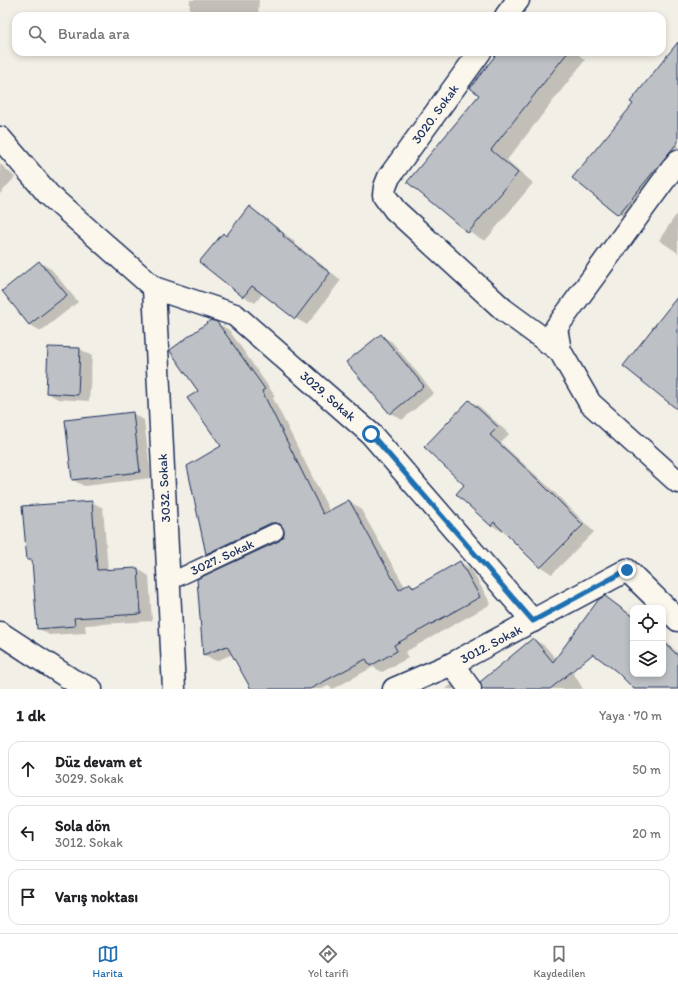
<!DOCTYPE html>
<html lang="tr">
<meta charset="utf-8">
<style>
:root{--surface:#fff;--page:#f6f6f6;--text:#202124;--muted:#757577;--line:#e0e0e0;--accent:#1f6fb2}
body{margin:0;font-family:Itim,sans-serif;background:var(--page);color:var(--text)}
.controls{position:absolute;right:12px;bottom:12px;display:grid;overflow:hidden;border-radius:8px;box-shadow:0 2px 6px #0003}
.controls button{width:36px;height:36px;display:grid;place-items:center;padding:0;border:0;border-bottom:1px solid var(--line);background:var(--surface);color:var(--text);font:20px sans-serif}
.stop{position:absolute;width:12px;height:12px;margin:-9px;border:3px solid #1f6fb2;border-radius:50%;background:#fff}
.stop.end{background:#1f6fb2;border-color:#fff;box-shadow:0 1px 4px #0008}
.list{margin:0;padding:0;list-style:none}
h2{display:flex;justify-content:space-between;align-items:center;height:52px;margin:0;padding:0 16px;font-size:17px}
h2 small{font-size:13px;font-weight:400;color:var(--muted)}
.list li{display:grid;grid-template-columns:26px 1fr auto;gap:12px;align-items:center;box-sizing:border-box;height:56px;margin:0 8px 8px;padding:0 8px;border:1px solid var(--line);border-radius:12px}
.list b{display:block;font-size:15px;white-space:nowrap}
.list p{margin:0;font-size:13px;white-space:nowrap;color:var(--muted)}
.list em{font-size:13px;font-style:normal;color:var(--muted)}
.icon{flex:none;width:22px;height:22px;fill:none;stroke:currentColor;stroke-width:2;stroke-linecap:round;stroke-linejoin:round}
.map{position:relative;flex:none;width:678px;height:689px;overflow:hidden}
.search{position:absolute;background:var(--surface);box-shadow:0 2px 6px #0003;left:12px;right:12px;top:12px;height:44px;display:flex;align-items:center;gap:10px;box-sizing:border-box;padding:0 14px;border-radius:12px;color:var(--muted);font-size:15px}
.sheet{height:244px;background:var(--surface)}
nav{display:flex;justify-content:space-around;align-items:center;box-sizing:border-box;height:56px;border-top:1px solid var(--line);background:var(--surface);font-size:11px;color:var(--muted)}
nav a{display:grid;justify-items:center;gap:2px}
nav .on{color:var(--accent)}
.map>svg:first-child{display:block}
.shadow{fill:#0003}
.building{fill:#bdc0c4;stroke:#1b2f5e}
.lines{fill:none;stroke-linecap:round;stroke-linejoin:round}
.lane-casing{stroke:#1b2f5e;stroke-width:19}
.street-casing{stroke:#1b2f5e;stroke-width:25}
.lane{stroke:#fbf7ec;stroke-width:16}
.street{stroke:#fbf7ec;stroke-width:22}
.route{stroke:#1f6fb2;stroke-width:5}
.labels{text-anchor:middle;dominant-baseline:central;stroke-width:3;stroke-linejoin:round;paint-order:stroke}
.street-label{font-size:13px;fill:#1b2f5e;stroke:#fbf7ec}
</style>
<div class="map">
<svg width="678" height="689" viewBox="0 0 678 689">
<rect width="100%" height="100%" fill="#f2efe6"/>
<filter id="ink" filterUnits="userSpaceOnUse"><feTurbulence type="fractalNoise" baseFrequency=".025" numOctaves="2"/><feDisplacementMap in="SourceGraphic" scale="8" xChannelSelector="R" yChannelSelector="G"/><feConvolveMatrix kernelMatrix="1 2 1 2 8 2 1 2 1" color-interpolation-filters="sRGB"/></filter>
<g filter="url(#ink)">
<!-- shadow -->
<g class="shadow">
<polygon points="190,0 259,0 258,16 189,16"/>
<polygon points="678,44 678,167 633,222 619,214 574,178 634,104"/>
<polygon points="233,52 256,52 255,54"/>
<polygon points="499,52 576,52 585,60 507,160 533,183 485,241 469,232"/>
<polygon points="0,164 15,177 0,194"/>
<polygon points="249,208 260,214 295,242 294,243 341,280 307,325 295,318 263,293 255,303 243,296 227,237"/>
<polygon points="678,212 678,253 659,240"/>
<polygon points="39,262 51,269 78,302 41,331 30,325 3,291"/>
<polygon points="217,323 229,330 275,396 273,398 330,512 349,501 360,508 405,587 410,584 416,587 460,562 471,569 491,604 405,652 408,658 382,672 373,667 333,689 328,686 322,689 252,689 233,654 216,661 204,655 198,580 280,541 284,538 285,529 218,560 207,553 222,447 199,391"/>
<polygon points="381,335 392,342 434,393 402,420 391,413"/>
<polygon points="49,348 80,349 92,356 89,401 58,399 47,393"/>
<polygon points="469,401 480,407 509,434 501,443 548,486 594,532 552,574 541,567 504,530 503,532 491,525 465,485"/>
<polygon points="132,413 144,420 151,478 84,486 73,480"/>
<polygon points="92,502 103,508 108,571 138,569 149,576 152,621 85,625 86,633 49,635 38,628 33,562 28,559"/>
<polygon points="605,597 616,604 633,616 633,674 663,674 663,639 678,653 678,689 635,689"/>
<polygon points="533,639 545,646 556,659 568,664 583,689 483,689"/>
<polygon points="451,685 458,689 446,689"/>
</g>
<!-- building -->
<g class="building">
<polygon points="678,42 678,142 618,215 572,178 633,104 630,102"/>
<polygon points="498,52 568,52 491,150 518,173 468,233 407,182 479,95 470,88"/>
<polygon points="249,206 284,234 283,236 330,273 295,319 252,286 243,297 199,262 223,233 226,236"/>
<polygon points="39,261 67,295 29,325 2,291"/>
<polygon points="678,296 678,410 623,366"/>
<polygon points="211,320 217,322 265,389 262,391 323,514 349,500 399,590 410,583 413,588 460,561 480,597 394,645 397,651 370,666 366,659 310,689 251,689 227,646 203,655 197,579 279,541 283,537 284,532 283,528 280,524 275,523 271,523 206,554 187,466 221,446 187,398 198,391 170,351 170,350"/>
<polygon points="381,334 424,386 390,414 346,362"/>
<polygon points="48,347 80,348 78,395 46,393"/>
<polygon points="469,400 498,427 490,435 536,478 583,525 540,568 494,522 491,526 456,494 464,485 424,447"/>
<polygon points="133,412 140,472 72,480 65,420"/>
<polygon points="92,501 97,570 138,568 141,614 74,618 75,626 37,629 32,560 27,560 22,506"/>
<polygon points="605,596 633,617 633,674 663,674 663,641 678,656 678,689 634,689 616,671 593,654 550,689 482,689 480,682 533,638 553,662 599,599"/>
</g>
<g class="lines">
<defs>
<polyline id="lane" points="169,582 275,532"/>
<g id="street">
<polyline points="506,16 518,0"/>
<polyline points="480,52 389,177 385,187 384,195 395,210 504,310 560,351"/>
<polyline points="0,138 48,194 154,288 235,315 371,434 533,621"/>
<polyline points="678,161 556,328 560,351 590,403 678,482"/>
<polyline points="154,288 174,689"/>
<polyline points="0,633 72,680 91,689"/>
<polyline points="452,664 470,689"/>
<polyline points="394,689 452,664 627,570 678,620"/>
</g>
</defs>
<!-- lane casing -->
<use href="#lane" class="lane-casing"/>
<!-- street casing -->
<use href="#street" class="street-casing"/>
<!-- lane -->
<use href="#lane" class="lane"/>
<!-- street -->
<use href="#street" class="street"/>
</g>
</g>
<g class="lines" filter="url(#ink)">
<!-- route -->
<polyline class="route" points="371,434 533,621 627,570"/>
</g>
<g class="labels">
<!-- street labels -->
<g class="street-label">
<text transform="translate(435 114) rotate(-54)">3020. Sokak</text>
<text transform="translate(328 396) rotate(41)">3029. Sokak</text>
<text transform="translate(164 488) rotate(-93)">3032. Sokak</text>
<text transform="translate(222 557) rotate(-25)">3027. Sokak</text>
<text transform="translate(491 644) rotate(-28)">3012. Sokak</text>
</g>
</g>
</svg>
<div class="controls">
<button><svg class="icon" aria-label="locate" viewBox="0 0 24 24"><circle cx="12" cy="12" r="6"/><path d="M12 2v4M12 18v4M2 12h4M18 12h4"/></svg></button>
<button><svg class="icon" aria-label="layers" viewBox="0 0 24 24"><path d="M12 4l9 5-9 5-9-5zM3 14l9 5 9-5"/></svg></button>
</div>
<div class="stop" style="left:371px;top:434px"></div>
<div class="stop end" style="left:627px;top:570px"></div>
<div class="search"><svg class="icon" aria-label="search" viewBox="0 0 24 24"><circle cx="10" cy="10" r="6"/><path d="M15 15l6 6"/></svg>Burada ara</div>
</div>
<section class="sheet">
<h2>1 dk<small>Yaya · 70 m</small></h2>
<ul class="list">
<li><svg class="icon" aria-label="ahead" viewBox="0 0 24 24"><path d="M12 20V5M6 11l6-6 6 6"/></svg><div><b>Düz devam et</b><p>3029. Sokak</p></div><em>50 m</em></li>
<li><svg class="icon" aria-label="left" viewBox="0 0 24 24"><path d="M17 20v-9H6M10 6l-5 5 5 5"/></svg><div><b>Sola dön</b><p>3012. Sokak</p></div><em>20 m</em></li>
<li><svg class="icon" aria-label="arrive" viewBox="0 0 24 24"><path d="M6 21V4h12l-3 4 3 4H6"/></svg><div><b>Varış noktası</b></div></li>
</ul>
</section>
<nav>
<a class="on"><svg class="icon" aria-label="map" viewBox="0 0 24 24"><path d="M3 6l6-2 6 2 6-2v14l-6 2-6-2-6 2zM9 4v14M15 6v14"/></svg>Harita</a>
<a><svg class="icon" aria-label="directions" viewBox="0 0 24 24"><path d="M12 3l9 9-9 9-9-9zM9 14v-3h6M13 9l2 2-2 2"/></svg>Yol tarifi</a>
<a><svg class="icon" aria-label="saved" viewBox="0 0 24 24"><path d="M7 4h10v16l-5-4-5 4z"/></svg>Kaydedilen</a>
</nav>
